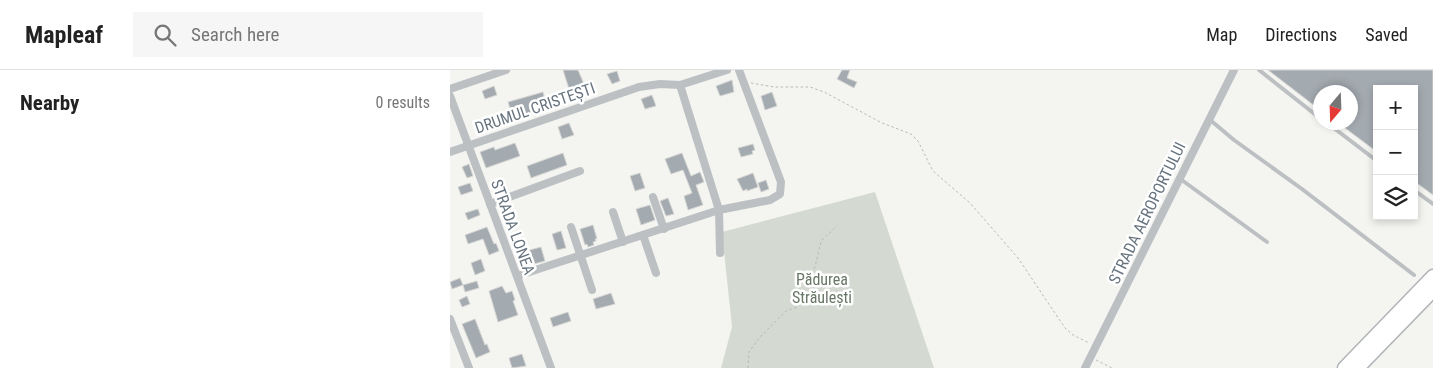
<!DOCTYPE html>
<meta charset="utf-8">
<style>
:root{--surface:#fff;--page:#f6f6f6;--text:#222;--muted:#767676;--line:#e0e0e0}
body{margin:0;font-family:"Roboto Condensed",sans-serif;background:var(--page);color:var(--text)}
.controls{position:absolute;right:15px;top:15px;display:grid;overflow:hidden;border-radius:0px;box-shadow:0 2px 8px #0003}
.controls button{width:45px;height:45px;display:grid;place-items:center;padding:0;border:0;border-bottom:1px solid var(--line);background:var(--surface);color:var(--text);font:25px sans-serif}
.compass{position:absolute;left:863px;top:15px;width:45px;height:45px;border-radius:50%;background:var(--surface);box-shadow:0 2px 8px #0003;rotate:199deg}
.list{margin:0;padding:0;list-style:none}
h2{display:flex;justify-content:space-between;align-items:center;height:65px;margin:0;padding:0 20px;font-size:21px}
h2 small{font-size:16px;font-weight:400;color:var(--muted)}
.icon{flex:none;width:28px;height:28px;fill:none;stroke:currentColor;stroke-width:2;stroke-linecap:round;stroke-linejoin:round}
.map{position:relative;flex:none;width:983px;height:298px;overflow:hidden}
header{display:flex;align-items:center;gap:30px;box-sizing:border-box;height:70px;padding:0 25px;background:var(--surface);border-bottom:1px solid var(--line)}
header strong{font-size:24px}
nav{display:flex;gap:28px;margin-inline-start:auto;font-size:18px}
.search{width:350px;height:45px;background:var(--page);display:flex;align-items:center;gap:12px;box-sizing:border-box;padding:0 18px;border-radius:0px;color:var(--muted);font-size:19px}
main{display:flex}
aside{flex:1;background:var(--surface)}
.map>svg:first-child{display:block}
.green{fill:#d4d9d1}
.building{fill:#a4abb0;stroke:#d6d6d4}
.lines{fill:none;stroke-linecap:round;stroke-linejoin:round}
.primary-casing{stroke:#b0b4b7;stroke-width:15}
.path{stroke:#b6b9bb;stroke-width:1;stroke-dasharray:2.5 2.5;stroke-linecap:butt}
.lane{stroke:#bcc0c3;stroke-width:4}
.street{stroke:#bcc0c3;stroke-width:8}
.primary{stroke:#fff;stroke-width:12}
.labels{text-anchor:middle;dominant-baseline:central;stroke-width:5;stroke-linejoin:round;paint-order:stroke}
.street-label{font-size:16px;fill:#67747f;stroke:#fff}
.park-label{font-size:16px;fill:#687765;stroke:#fff}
</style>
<header>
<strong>Mapleaf</strong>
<div class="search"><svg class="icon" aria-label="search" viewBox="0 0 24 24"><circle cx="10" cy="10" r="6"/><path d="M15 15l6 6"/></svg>Search here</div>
<nav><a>Map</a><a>Directions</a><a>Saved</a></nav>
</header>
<main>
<aside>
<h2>Nearby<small>0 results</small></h2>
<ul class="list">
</ul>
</aside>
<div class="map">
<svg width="983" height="298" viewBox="0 0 983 298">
<rect width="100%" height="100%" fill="#f4f4f1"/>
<!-- green -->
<polygon class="green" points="425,122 484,298 271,298 282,257 272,162"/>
<!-- building -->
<g class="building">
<polygon points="113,0 128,0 134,14 131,15 134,23 103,35 63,48 58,32 93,22 95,30 119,19"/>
<polygon points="392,0 400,0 397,8 407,12 404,18 387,9"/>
<polygon points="818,0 983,0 983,125 964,111 964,19 927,19 927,82 887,52 900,52 900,22 870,22 870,40"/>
<polygon points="167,1 170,11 162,14 157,4"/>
<polygon points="282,10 284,22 270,26 266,16"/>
<polygon points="44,16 47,25 35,29 32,21"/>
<polygon points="322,22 327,36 315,40 311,26"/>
<polygon points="202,25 206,36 195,39 191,29"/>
<polygon points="119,53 124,65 112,69 108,57"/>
<polygon points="65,73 70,86 36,98 30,82 44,77 45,80"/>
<polygon points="303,74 305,80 302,81 303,84 291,87 288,78"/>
<polygon points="113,83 117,95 81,108 77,96"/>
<polygon points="232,83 241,106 250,102 254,112 246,115 253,135 238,140 234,126 242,123 233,100 221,104 215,89"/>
<polygon points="19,94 23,106 17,108 12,97"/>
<polygon points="190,103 195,118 185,121 180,106"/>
<polygon points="303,103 308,117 297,121 297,119 293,121 287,109"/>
<polygon points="316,110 319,119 311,122 308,113"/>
<polygon points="20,113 23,121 11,125 8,117"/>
<polygon points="218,128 224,144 216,146 210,131"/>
<polygon points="200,135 205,150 191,155 186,139"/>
<polygon points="28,139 30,145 18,150 15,143"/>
<polygon points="143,155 147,169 145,169 146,171 143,172 144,175 138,177 137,174 135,175 130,159"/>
<polygon points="37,157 44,174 46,173 49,181 39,185 33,169 18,174 15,165"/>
<polygon points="111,161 116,178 107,180 102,164"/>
<polygon points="91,177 95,191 80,195 76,181"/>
<polygon points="31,189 35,201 25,205 21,193"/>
<polygon points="10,208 13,215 2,219 0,212"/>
<polygon points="27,211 29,218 15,222 13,215"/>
<polygon points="52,216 56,223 62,221 65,230 63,231 68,245 48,252 39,221"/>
<polygon points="161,223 165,234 146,239 143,229"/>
<polygon points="17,226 20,234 12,237 9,230"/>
<polygon points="118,242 121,251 103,257 100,248"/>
<polygon points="25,249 35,275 37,274 40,282 26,288 12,254"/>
<polygon points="72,284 76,296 62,298 59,288"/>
</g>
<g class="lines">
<defs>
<g id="primary">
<polyline points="894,298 983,206"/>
<polyline points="908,298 983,221"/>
</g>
</defs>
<!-- primary casing -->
<use href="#primary" class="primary-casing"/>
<!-- path -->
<g class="path">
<polyline points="301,13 324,17 360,17 374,22 432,53 461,64 468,71 483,101 520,133 568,188 615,258 623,265 639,273"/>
<polyline points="646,290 662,298"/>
<polyline points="298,298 299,282 309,268 336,241 347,237 356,214 365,197 371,171 387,156"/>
</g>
<!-- lane -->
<g class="lane">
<polyline points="809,0 871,49"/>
<polyline points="759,49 784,70 852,119 964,205"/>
<polyline points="876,52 927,91"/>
<polyline points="729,108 817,172"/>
<polyline points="964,120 983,134"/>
</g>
<!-- street -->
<g class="street">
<polyline points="230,15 269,140 270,183"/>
<polyline points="0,19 56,0"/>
<polyline points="0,26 101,298"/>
<polyline points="0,82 189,17 210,14 230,15 277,0"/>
<polyline points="203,127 214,159"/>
<polyline points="40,134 130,101"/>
<polyline points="163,142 173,172"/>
<polyline points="121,157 142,220"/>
<polyline points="193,165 206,203"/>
<polyline points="67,206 269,140 320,130 330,124 331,112 289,0"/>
<polyline points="0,249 19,298"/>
<polyline points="635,298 784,0"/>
</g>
<!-- primary -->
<use href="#primary" class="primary"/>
</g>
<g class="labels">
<!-- street labels -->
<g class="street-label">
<text transform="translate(85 38) rotate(-19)">DRUMUL CRISTEȘTI</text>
<text transform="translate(697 143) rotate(-64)">STRADA AEROPORTULUI</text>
<text transform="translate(63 157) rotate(70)">STRADA LONEA</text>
</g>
<!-- park labels -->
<g class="park-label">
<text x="372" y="209">Pădurea<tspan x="372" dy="18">Străulești</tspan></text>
</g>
</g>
</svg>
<div class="controls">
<button>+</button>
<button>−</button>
<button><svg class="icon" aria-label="layers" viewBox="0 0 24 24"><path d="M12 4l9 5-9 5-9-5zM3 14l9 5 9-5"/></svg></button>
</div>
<svg class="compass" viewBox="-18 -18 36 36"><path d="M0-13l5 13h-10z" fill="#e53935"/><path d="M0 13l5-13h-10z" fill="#767676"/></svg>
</div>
</main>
